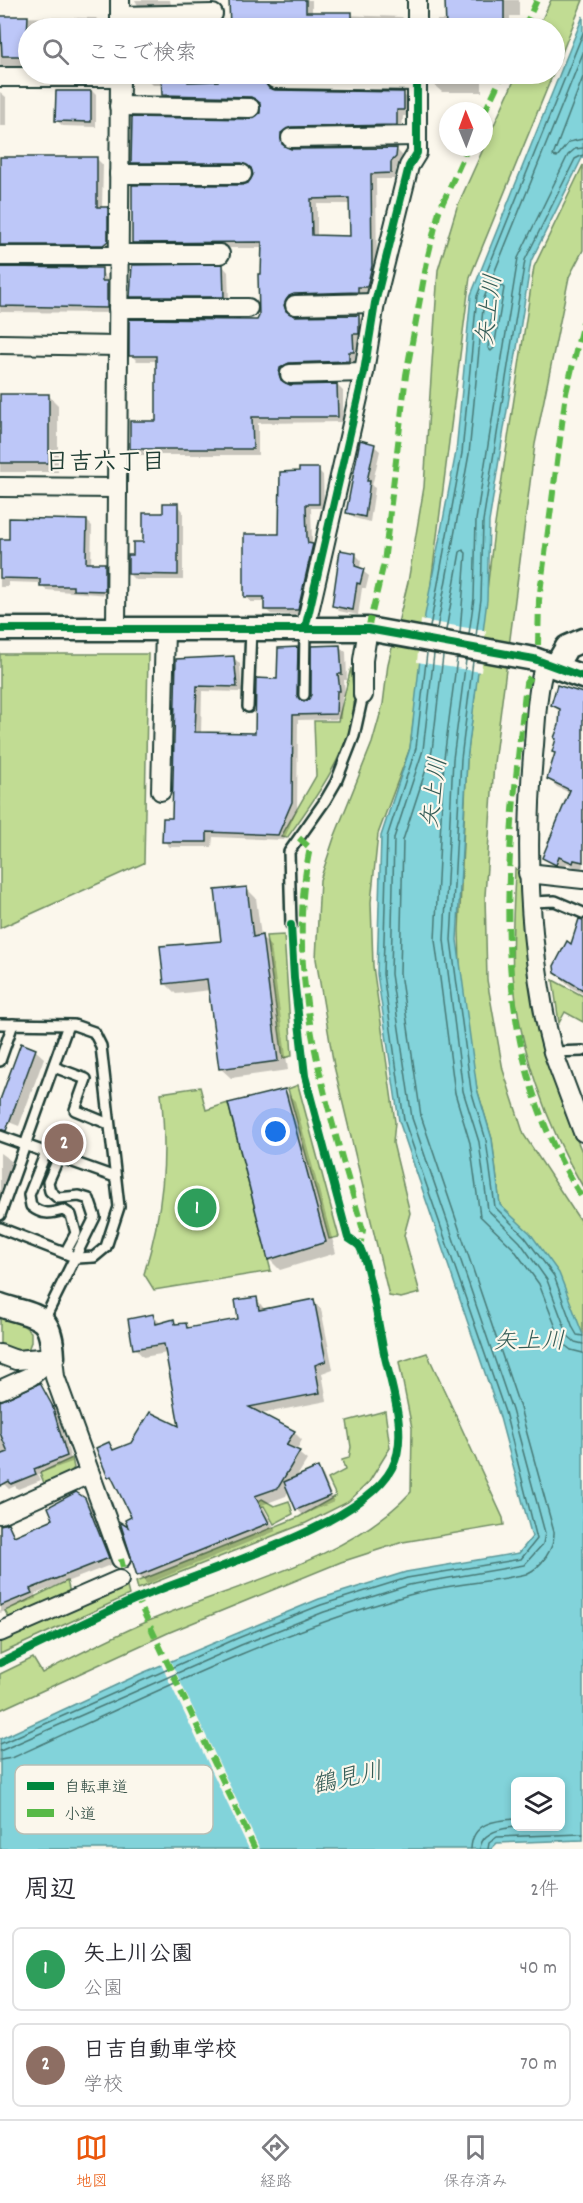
<!DOCTYPE html>
<html lang="ja">
<meta charset="utf-8">
<style>
:root{--surface:#fff;--page:#f7f7f7;--text:#2b2b33;--muted:#7c7c81;--line:#e1e1e2;--accent:#ea580c}
body{margin:0;font-family:Dekko,"Klee One",sans-serif;background:var(--page);color:var(--text)}
.controls{position:absolute;right:18px;bottom:18px;display:grid;overflow:hidden;border-radius:9px;box-shadow:0 3px 9px #0003}
.controls button{width:54px;height:54px;display:grid;place-items:center;padding:0;border:0;border-bottom:2px solid var(--line);background:var(--surface);color:var(--text);font:30px sans-serif}
.compass{position:absolute;left:439px;top:102px;width:54px;height:54px;border-radius:50%;background:var(--surface);box-shadow:0 3px 9px #0003;rotate:359deg}
.you{position:absolute;left:276px;top:1132px;width:21px;height:21px;margin:-15px;border:4px solid #fff;border-radius:50%;background:#1a73e8;box-shadow:0 0 0 9px #1a73e833}
.badge{display:grid;place-items:center;width:39px;height:39px;border-radius:50%;background:var(--accent);color:#fff;font-size:20px;font-weight:700}
.pin{position:absolute;translate:-50% -50%;border:3px solid #fff;box-shadow:0 2px 6px #0006}
.list{margin:0;padding:0;list-style:none}
h2{display:flex;justify-content:space-between;align-items:center;height:78px;margin:0;padding:0 24px;font-size:26px}
h2 small{font-size:20px;font-weight:400;color:var(--muted)}
.list li{display:grid;grid-template-columns:39px 1fr auto;gap:18px;align-items:center;box-sizing:border-box;height:84px;margin:0 12px 12px;padding:0 12px;border:2px solid var(--line);border-radius:9px}
.list b{display:block;font-size:22px;white-space:nowrap}
.list p{margin:0;font-size:20px;white-space:nowrap;color:var(--muted)}
.list em{font-size:20px;font-style:normal;color:var(--muted)}
.icon{flex:none;width:33px;height:33px;fill:none;stroke:currentColor;stroke-width:2;stroke-linecap:round;stroke-linejoin:round}
.map{position:relative;flex:none;width:583px;height:1849px;overflow:hidden}
.search{position:absolute;background:var(--surface);box-shadow:0 3px 9px #0003;left:18px;right:18px;top:18px;height:66px;display:flex;align-items:center;gap:15px;box-sizing:border-box;padding:0 21px;border-radius:33px;color:var(--muted);font-size:22px}
.sheet{height:270px;background:var(--surface)}
nav{display:flex;justify-content:space-around;align-items:center;box-sizing:border-box;height:84px;border-top:2px solid var(--line);background:var(--surface);font-size:16px;color:var(--muted)}
nav a{display:grid;justify-items:center;gap:3px}
nav .on{color:var(--accent)}
.map>svg:first-child{display:block}
.green{fill:#c1dc93;stroke:#708c64;stroke-width:1.5}
.water{fill:#82d3da;stroke:#5a9798;stroke-width:1.5;fill-rule:evenodd}
.pier{fill:#fbf7ec}
.shadow{fill:#0003;fill-rule:evenodd}
.lines{fill:none;stroke-linecap:round;stroke-linejoin:round}
.shore{stroke:#477976;stroke-width:1.5}
.building{fill:#bdc7f8;stroke:#1f3d34;stroke-width:1.5;fill-rule:evenodd}
.service-casing{stroke:#1f3d34;stroke-width:14}
.minor-casing{stroke:#1f3d34;stroke-width:22}
.tertiary-casing{stroke:#1f3d34;stroke-width:27}
.service{stroke:#fbf7ec;stroke-width:9}
.minor{stroke:#fbf7ec;stroke-width:18}
.tertiary{stroke:#fbf7ec;stroke-width:22}
.quiet{stroke:#58b947;stroke-width:6;stroke-dasharray:12 6;stroke-linecap:butt}
.cycleway-casing{stroke:#fbf7ec;stroke-width:11}
.cycleway{stroke:#00873e;stroke-width:8}
.labels{text-anchor:middle;dominant-baseline:central;stroke-width:4.5;stroke-linejoin:round;paint-order:stroke}
.water-label{font-size:24px;font-style:italic;fill:#335b55;stroke:#fbf7ec}
.neighbourhood-label{font-size:24px;font-weight:bold;fill:#1f3d34;stroke:#fbf7ec}
.key{fill:#fbf7ec;stroke:#b9bfb5;stroke-width:1.5}
.key-label{font-size:16px;fill:#1f3d34}
</style>
<div class="map">
<svg width="583" height="1849" viewBox="0 0 583 1849">
<rect width="100%" height="100%" fill="#fbf7ec"/>
<filter id="ink" filterUnits="userSpaceOnUse"><feTurbulence type="fractalNoise" baseFrequency=".0167" numOctaves="2"/><feDisplacementMap in="SourceGraphic" scale="12" xChannelSelector="R" yChannelSelector="G"/><feConvolveMatrix kernelMatrix="1 2 1 2 8 2 1 2 1" color-interpolation-filters="sRGB"/></filter>
<g filter="url(#ink)">
<!-- green -->
<g class="green">
<polygon points="551,0 583,0 555,70 554,28 538,28"/>
<polygon points="517,74 553,74 470,277 410,748 378,834 371,902 373,966 395,1122 393,1143 410,1213 404,1235 420,1293 401,1298 389,1296 334,1066 316,959 320,880 334,838 372,743 383,704 388,664 408,582 424,487 438,270 457,207"/>
<polygon points="583,165 583,250 569,277 535,444 494,763 485,896 487,980 503,1070 524,1135 583,1225 583,1335 500,1205 492,1139 477,1089 461,1002 459,930 467,760 494,531 534,267"/>
<polygon points="0,654 148,654 144,863 0,928"/>
<path d="M351 668C352 680 354 693 354 705 352 749 312 803 287 838L281 837 316 776 314 721H338Z"/>
<path d="M515 869 519 870 541 1043 563 1108 583 1154V1187C546 1124 519 1048 513 975 511 940 514 904 515 869Z"/>
<polygon points="284,935 292,1056 283,1058 266,936"/>
<polygon points="553,980 583,996 583,1022 565,1012 559,1023"/>
<polygon points="298,1085 339,1237 329,1239 288,1089"/>
<path d="M200 1087 206 1110 228 1103 271 1271 154 1290 144 1274C163 1211 168 1159 161 1093Z"/>
<polygon points="0,1317 24,1326 31,1332 31,1342 28,1350 18,1354 0,1349"/>
<path d="M427 1353 503 1518 504 1525 403 1542 341 1562 170 1632 0 1710V1674L33 1658 42 1673C81 1653 120 1632 161 1616 243 1583 351 1558 411 1492L412 1428 399 1362Z"/>
<polygon points="385,1411 390,1448 369,1482 348,1502 306,1523 138,1589 136,1582 299,1517 336,1496 328,1479 345,1470 342,1460 349,1458 351,1447 347,1421"/>
<polygon points="72,1458 74,1468 67,1476 44,1483 40,1473"/>
<polygon points="262,1499 274,1506 289,1501 293,1514 274,1524 264,1506 258,1507 257,1502"/>
<polygon points="67,1581 70,1593 9,1618 5,1611"/>
<polygon points="126,1583 129,1595 0,1654 0,1639"/>
</g>
<!-- water -->
<path class="water" d="M583 16V156L531 261 489 522 487 600 467 760 457 940 477 1089 492 1139 500 1205 530 1233 559 1273 583 1335V1840L497 1843 491 1849H0V1739L140 1674 319 1599 406 1572 519 1553 532 1537 499 1414 399 1121 377 974 381 836 410 748 425 615 456 452 471 295ZM516 1782H560V1826H516Z"/>
<!-- pier -->
<g class="pier">
<polygon points="421,620 486,631 481,672 417,662"/>
<polygon points="169,1658 260,1849 249,1849 160,1662"/>
</g>
<!-- shadow -->
<g class="shadow">
<polygon points="135,0 170,0 172,9 140,9"/>
<polygon points="231,0 312,0 312,14 402,17 408,23 408,28 231,28"/>
<polygon points="447,0 519,0 519,16 510,16 510,28 437,28 437,20 447,20"/>
<polygon points="0,17 96,18 104,28 28,28 28,72 0,77"/>
<path d="M147 74H281L269 85 274 92 403 94 409 100V116H403L402 130 285 144 291 151 396 149 402 155V163L396 169V179H376L377 273 373 293H364V298L295 301 289 311 294 318 358 316 364 322V340H359V357L355 358V366L286 374 284 381 289 387 337 385 343 391V422L258 423V455H138L132 449 157 422V361H137L131 355 259 322 263 248H140L134 242 253 181 255 173 249 168H139L133 162 261 115 260 103 257 102 169 101 163 95V85H153L147 79ZM317 204H351L352 237H317Z"/>
<polygon points="436,74 482,74 482,92 442,92 435,86"/>
<polygon points="57,90 91,90 96,95 96,127 63,126 57,121"/>
<polygon points="0,92 6,97 6,126 0,126"/>
<polygon points="0,158 97,159 103,165 102,208 107,208 113,214 113,247 0,253"/>
<polygon points="223,266 228,272 229,302 137,302 131,296"/>
<polygon points="0,269 101,270 112,288 112,313 0,312"/>
<polygon points="48,395 58,405 58,472 0,472 0,396"/>
<polygon points="374,446 380,451 372,486 375,488 370,522 354,518 348,513"/>
<polygon points="318,470 323,475 324,508 311,508 312,543 317,551 303,615 271,614 265,609 265,602 251,602 246,597"/>
<polygon points="178,505 183,511 183,580 135,580 129,574 134,557 164,515"/>
<polygon points="87,521 92,526 91,565 104,565 109,570 109,595 46,590 41,583 8,582 8,587 0,587 0,540 10,540"/>
<polygon points="355,554 361,560 360,569 369,576 366,588 362,588 358,615 339,611 333,605"/>
<polygon points="340,647 346,652 347,680 344,680 345,696 342,696 341,719 298,720 297,809 284,840 213,837 212,847 170,847 164,841 173,819 177,660 234,658 240,664 242,692 202,691 201,734 256,735 278,680 297,648 303,654 305,704 312,696"/>
<polygon points="583,695 583,866 580,870 567,863 564,871 544,858 570,793 557,787 549,779 561,726 560,712 553,705"/>
<polygon points="246,888 256,898 261,936 271,947 288,1070 231,1078 220,1068 210,990 176,994 166,984 223,942"/>
<polygon points="572,946 583,947 583,994 572,988 556,973"/>
<polygon points="35,1050 44,1058 19,1126 6,1121 0,1116 0,1105"/>
<polygon points="284,1090 295,1101 336,1253 280,1270 269,1259"/>
<polygon points="0,1153 14,1163 0,1203"/>
<polygon points="256,1298 265,1310 313,1301 321,1309 333,1369 322,1373 327,1401 260,1414 294,1432 302,1440 296,1451 307,1460 296,1478 317,1469 323,1475 334,1502 303,1515 298,1510 289,1490 286,1496 262,1505 276,1531 147,1584 138,1575 122,1525 131,1530 133,1518 116,1484 109,1477 109,1444 116,1451 181,1429 167,1353 143,1357 135,1348 153,1316 161,1324 173,1320 179,1326 186,1325 190,1329 240,1320"/>
<polygon points="40,1385 57,1412 72,1462 38,1474 41,1480 18,1489 15,1486 9,1489 3,1483 0,1485 0,1403"/>
<polygon points="84,1499 90,1505 113,1564 35,1594 36,1599 0,1613 0,1530 9,1526 16,1536 56,1519"/>
</g>
<g class="lines">
<!-- shore -->
<g class="shore">
<polyline points="583,77 553,156 557,157 569,142 583,139"/>
<polygon points="501,285 504,288 494,348 491,351 488,348 493,300"/>
<polyline points="430,627 462,453 477,296 583,33"/>
<polyline points="437,629 469,454 484,298 583,53"/>
<polyline points="446,630 460,552 463,550 466,553 460,633"/>
<polyline points="469,634 474,598 476,520 518,258 568,155 575,149 583,148"/>
<polyline points="476,636 481,599 483,521 525,260 575,159 583,155"/>
<polyline points="457,658 444,758 435,940 455,1093 470,1143 480,1216 513,1248 539,1284 562,1343 571,1350 583,1353"/>
<polyline points="466,660 453,759 444,940 463,1091 479,1142 488,1210 520,1242 547,1280 568,1336 575,1342 583,1344"/>
<polyline points="473,661 461,759 451,940 471,1090 486,1140 495,1207 525,1237 554,1276 573,1328 577,1335 583,1336"/>
<polyline points="0,1744 238,1638 321,1605 407,1578 521,1559 537,1539 505,1412 404,1120 383,974 387,837 416,748 427,653"/>
<polyline points="0,1751 241,1645 324,1612 409,1585 524,1565 543,1544 545,1533 512,1410 412,1118 391,974 394,838 423,750 434,654"/>
<path d="M0 1760 12 1758C141 1699 271 1633 409 1595 447 1584 487 1583 526 1574 541 1568 555 1548 554 1532L520 1408 421 1116 400 973 403 840 432 751 443 656"/>
<path d="M471 1849C472 1823 494 1820 516 1819"/>
<path d="M480 1849C482 1821 537 1827 558 1826"/>
<polyline points="488,1849 489,1843 497,1837 583,1834"/>
</g>
</g>
<!-- building -->
<g class="building">
<polygon points="229,0 306,0 306,12 352,12 352,28 230,28"/>
<polygon points="445,0 504,0 504,26 500,26 500,28 446,28"/>
<polygon points="0,16 28,16 26,56 2,56"/>
<path d="M161 74H188V82L218 81V74H256V80H264L269 88 275 90 404 92V110H397V125L291 127 281 133 282 144 291 149 397 148 396 157 391 162V173L371 174 372 266 367 287H358V292L294 294 289 296 284 305 286 311 295 316 359 315V334H353L354 352H349V361L289 363 280 368 279 374 281 380 290 385 337 384 338 417H252L253 449H130V421H156V356H129V319L257 320 259 316 258 274H261L262 242 132 243V185H242L248 183 253 175 251 168 242 163H131L132 117 250 119 260 113V103L251 97 162 95ZM349 198 350 236 312 235 311 199Z"/>
<polygon points="56,91 91,91 91,122 55,121"/>
<polygon points="0,157 97,157 97,207 108,207 108,241 103,245 0,245"/>
<polygon points="223,264 224,297 130,297 132,265"/>
<polygon points="0,267 102,268 102,281 107,281 107,308 0,306"/>
<rect x="0" y="394" width="49" height="69"/>
<polygon points="360,440 375,444 367,481 370,481 365,517 346,513"/>
<polygon points="299,468 319,468 319,504 306,504 307,537 308,543 313,544 298,610 264,610 264,597 244,597 244,534 279,534 280,472 299,471"/>
<polygon points="163,503 178,503 178,575 128,574 128,555 133,555 133,542 143,542 143,513 163,513"/>
<polygon points="9,518 87,520 86,563 105,563 105,591 73,590 73,586 40,586 40,579 0,578 0,539 9,539"/>
<polygon points="340,550 356,553 355,566 364,569 360,584 357,583 353,610 332,606"/>
<polygon points="340,645 342,674 338,674 340,691 337,691 336,714 293,715 292,802 278,835 207,832 207,842 162,842 163,818 172,818 176,659 234,656 237,687 197,686 195,732 255,733 256,678 277,679 278,648 298,647 297,695 304,702 311,695 311,646"/>
<polygon points="557,685 583,693 583,862 574,860 573,863 559,857 556,865 542,858 570,790 547,779 555,753 552,752 556,739 554,738 559,725 560,709 551,705"/>
<polygon points="247,887 253,937 262,935 278,1061 219,1069 207,979 164,984 160,946 221,941 215,890"/>
<polygon points="579,919 583,920 583,990 555,973 554,966 567,941 571,944"/>
<polygon points="21,1043 36,1049 6,1131 0,1129 0,1100"/>
<polygon points="285,1089 326,1242 268,1260 228,1103"/>
<polygon points="257,1297 259,1310 314,1299 326,1361 315,1365 320,1393 249,1407 295,1431 286,1445 300,1451 278,1488 255,1496 269,1523 137,1576 120,1522 128,1527 125,1520 131,1517 111,1476 108,1478 96,1448 109,1442 113,1450 131,1443 150,1412 179,1426 164,1344 133,1349 128,1319 153,1314 156,1324 174,1319 175,1324 186,1323 187,1328 238,1319 235,1300"/>
<polygon points="40,1383 52,1405 67,1456 34,1469 36,1474 11,1484 9,1481 0,1486 0,1455 8,1452 0,1433 0,1401"/>
<polygon points="318,1467 330,1496 296,1510 284,1482"/>
<polygon points="76,1492 85,1498 109,1558 30,1589 32,1593 0,1606 0,1525 8,1523 14,1536 53,1519 48,1507"/>
</g>
<g class="lines">
<defs>
<g id="service">
<polyline points="304,695 305,629"/>
<polyline points="248,707 251,629"/>
<polyline points="532,902 555,901 583,913"/>
<polyline points="291,925 289,852 325,801 336,782 354,736 363,695"/>
<polyline points="0,1024 74,1025 94,1032 101,1046 119,1207 106,1247 94,1257 77,1258 0,1228"/>
<polyline points="553,1052 583,1051"/>
<polyline points="0,1061 13,1024"/>
<polyline points="54,1067 86,1079 75,1110 109,1124"/>
<polyline points="0,1136 115,1177"/>
<path d="M46 1152 29 1195 31 1206C42 1215 50 1214 63 1210L71 1215 76 1233 65 1253"/>
<polyline points="0,1215 68,1025"/>
<polyline points="44,1320 95,1217 89,1199 79,1196 58,1198 50,1191 48,1182 59,1157"/>
</g>
<g id="minor">
<polyline points="120,16 213,14"/>
<polyline points="120,28 120,0"/>
<polyline points="417,28 417,0"/>
<polyline points="0,77 120,77"/>
<polyline points="275,79 417,81"/>
<polyline points="119,106 250,108"/>
<polyline points="291,138 417,136"/>
<polyline points="119,174 242,174"/>
<polyline points="118,254 220,254"/>
<polyline points="0,256 118,256"/>
<polyline points="295,305 375,303"/>
<polyline points="118,308 248,308"/>
<polyline points="0,344 118,346"/>
<polyline points="290,374 364,372"/>
<polyline points="0,487 117,488"/>
<polyline points="116,628 120,74"/>
<polyline points="305,629 364,372 375,303 409,166 417,153 417,74"/>
<path d="M545 663C537 690 536 717 534 745 525 839 528 935 547 1028L553 1052 583 1132"/>
<polyline points="363,695 363,660 368,629"/>
<polyline points="161,791 165,630"/>
<polyline points="528,873 583,879"/>
<polyline points="0,1354 16,1360 53,1357"/>
<polyline points="53,1357 55,1377 121,1559"/>
<polyline points="0,1390 31,1376 53,1357"/>
<polyline points="0,1514 89,1474"/>
<polyline points="0,1632 119,1580"/>
</g>
<g id="tertiary">
<polyline points="0,629 368,629 534,659 583,677"/>
<polyline points="556,666 567,647 583,640"/>
<path d="M0 1305C38 1318 51 1312 53 1357"/>
</g>
</defs>
<!-- service casing -->
<use href="#service" class="service-casing"/>
<!-- minor casing -->
<use href="#minor" class="minor-casing"/>
<!-- tertiary casing -->
<use href="#tertiary" class="tertiary-casing"/>
<!-- service -->
<use href="#service" class="service"/>
<!-- minor -->
<use href="#minor" class="minor"/>
<!-- tertiary -->
<use href="#tertiary" class="tertiary"/>
<!-- quiet -->
<g class="quiet">
<polyline points="524,28 537,0"/>
<polyline points="484,113 503,74"/>
<polyline points="368,629 384,563 406,375 428,256 439,211 468,147"/>
<polyline points="538,645 539,600 566,393 583,322"/>
<path d="M530 677 526 683C507 860 481 1040 583 1199"/>
<path d="M299 838 310 848C283 976 328 1108 363 1230L360 1247"/>
<polyline points="121,1559 123,1567"/>
<polyline points="135,1594 255,1849"/>
</g>
<defs>
<g id="cycleway">
<polyline points="0,629 368,629 534,659 583,677"/>
<polyline points="305,629 364,372 375,303 409,166 417,153 417,74"/>
<path d="M0 1663C45 1642 90 1619 136 1599 198 1572 362 1527 392 1468 410 1434 390 1384 383 1348 380 1331 367 1257 359 1246 356 1243 351 1240 348 1238L305 1076 294 978 291 925"/>
</g>
</defs>
<!-- cycleway casing -->
<use href="#cycleway" class="cycleway-casing"/>
<!-- cycleway -->
<use href="#cycleway" class="cycleway"/>
</g>
</g>
<g class="labels">
<!-- water labels -->
<g class="water-label">
<text transform="translate(491 310) rotate(-83)">矢上川</text>
<text transform="translate(436 793) rotate(-83)">矢上川</text>
<text x="529" y="1343">矢上川</text>
<text transform="translate(348 1780) rotate(-13)">鶴見川</text>
</g>
<!-- neighbourhood labels -->
<g class="neighbourhood-label">
<text x="105" y="464">日吉六丁目</text>
</g>
</g>
<!-- legend -->
<rect x="15" y="1765" width="198" height="69" rx="9" class="key"/>
<rect x="27" y="1782" width="27" height="8" fill="#00873e"/>
<rect x="27" y="1809" width="27" height="8" fill="#58b947"/>
<g class="key-label">
<text x="64" y="1792">自転車道</text>
<text x="64" y="1819">小道</text>
</g>
</svg>
<div class="controls">
<button><svg class="icon" aria-label="layers" viewBox="0 0 24 24"><path d="M12 4l9 5-9 5-9-5zM3 14l9 5 9-5"/></svg></button>
</div>
<svg class="compass" viewBox="-18 -18 36 36"><path d="M0-13l5 13h-10z" fill="#e53935"/><path d="M0 13l5-13h-10z" fill="#7c7c81"/></svg>
<div class="you"></div>
<div class="pin badge" style="left:197px;top:1208px;background:#2e9e5b">1</div>
<div class="pin badge" style="left:64px;top:1143px;background:#8d6e63">2</div>
<div class="search"><svg class="icon" aria-label="search" viewBox="0 0 24 24"><circle cx="10" cy="10" r="6"/><path d="M15 15l6 6"/></svg>ここで検索</div>
</div>
<section class="sheet">
<h2>周辺<small>2件</small></h2>
<ul class="list">
<li><span class="badge" style="background:#2e9e5b">1</span><div><b>矢上川公園</b><p>公園</p></div><em>40 m</em></li>
<li><span class="badge" style="background:#8d6e63">2</span><div><b>日吉自動車学校</b><p>学校</p></div><em>70 m</em></li>
</ul>
</section>
<nav>
<a class="on"><svg class="icon" aria-label="map" viewBox="0 0 24 24"><path d="M3 6l6-2 6 2 6-2v14l-6 2-6-2-6 2zM9 4v14M15 6v14"/></svg>地図</a>
<a><svg class="icon" aria-label="directions" viewBox="0 0 24 24"><path d="M12 3l9 9-9 9-9-9zM9 14v-3h6M13 9l2 2-2 2"/></svg>経路</a>
<a><svg class="icon" aria-label="saved" viewBox="0 0 24 24"><path d="M7 4h10v16l-5-4-5 4z"/></svg>保存済み</a>
</nav>
